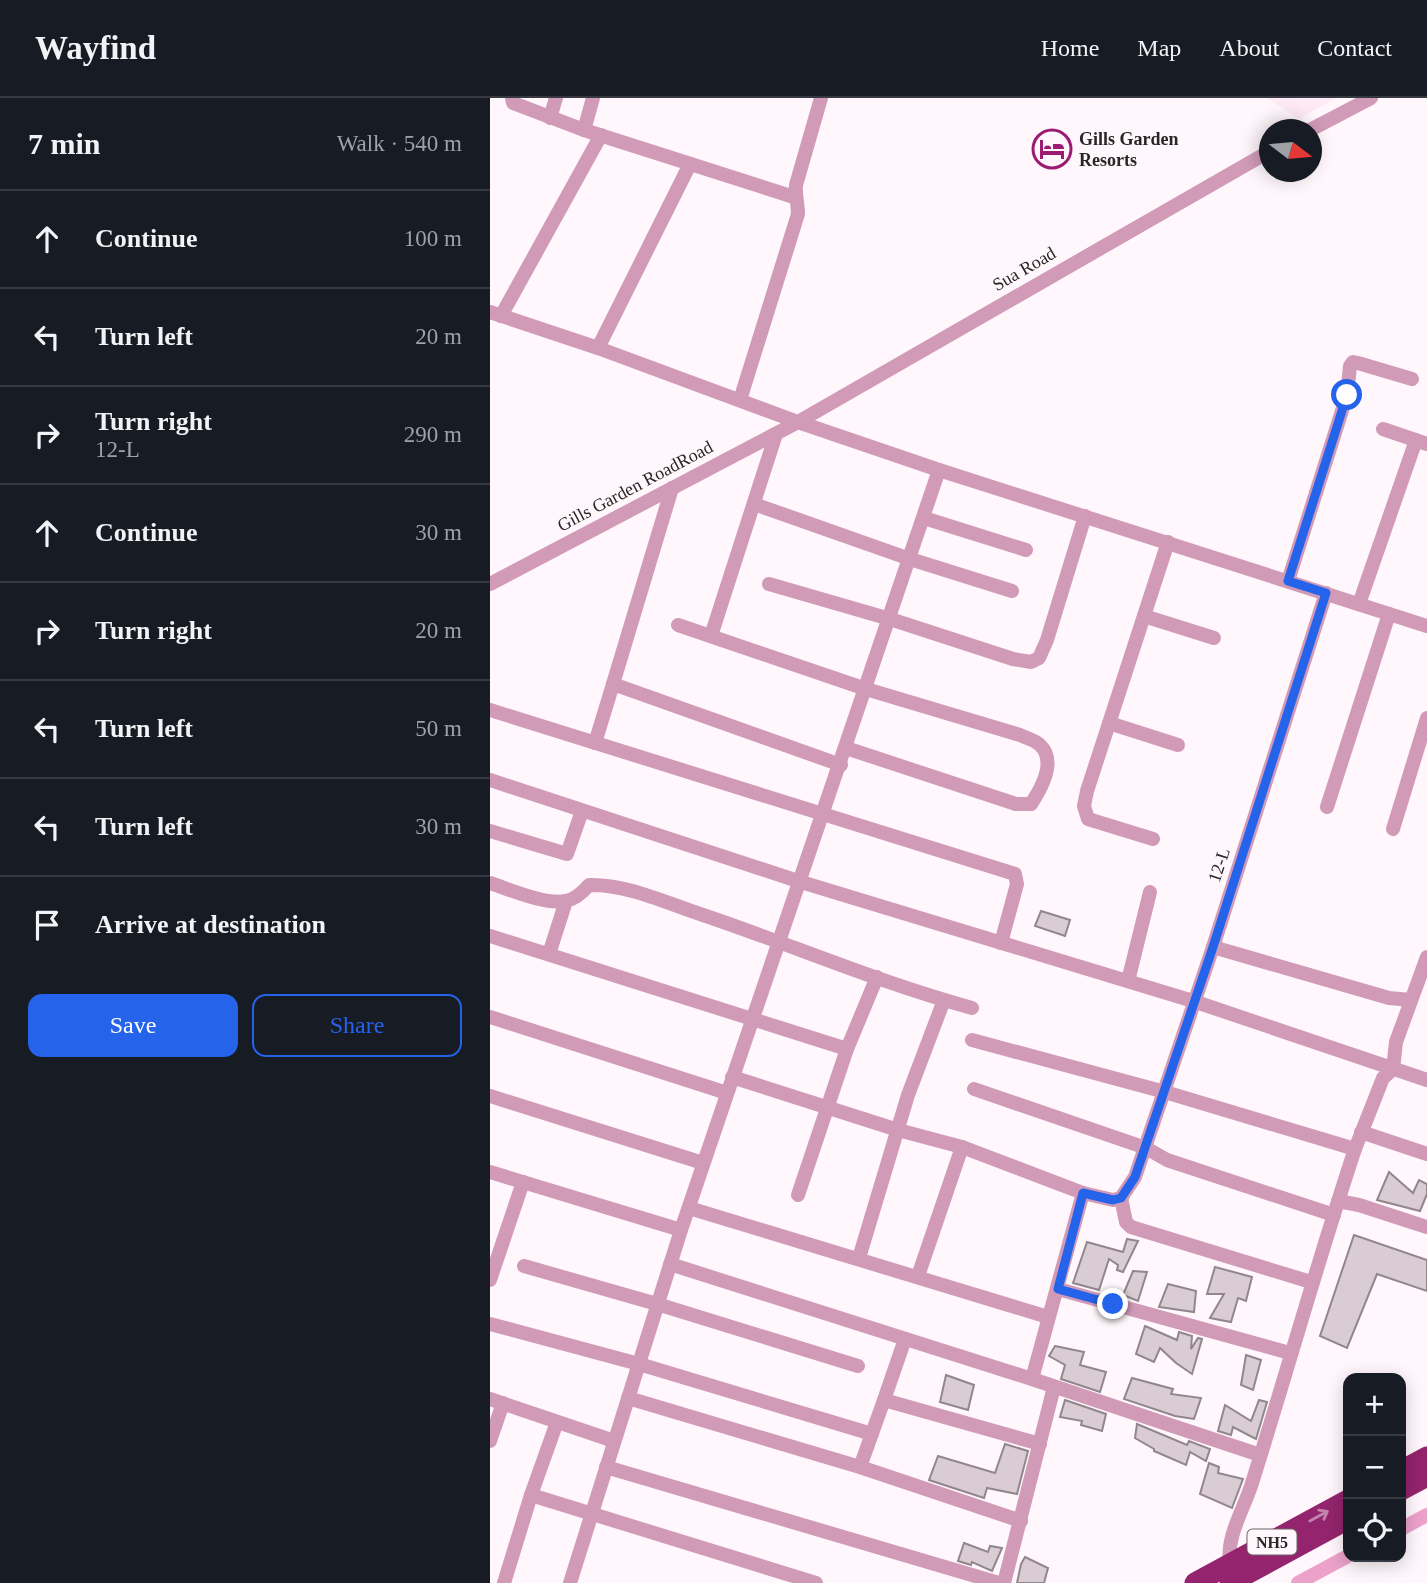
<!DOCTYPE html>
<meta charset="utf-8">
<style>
:root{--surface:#171b24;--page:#242831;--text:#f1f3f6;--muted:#9ea1a6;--line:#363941;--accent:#2563eb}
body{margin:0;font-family:"Times New Roman",serif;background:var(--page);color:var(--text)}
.controls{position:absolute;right:21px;bottom:21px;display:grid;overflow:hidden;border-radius:14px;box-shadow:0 4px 18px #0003}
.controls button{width:63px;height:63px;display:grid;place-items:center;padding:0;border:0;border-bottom:2px solid var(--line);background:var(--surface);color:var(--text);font:35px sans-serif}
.compass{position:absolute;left:769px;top:21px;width:63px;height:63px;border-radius:50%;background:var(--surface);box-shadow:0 4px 18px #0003;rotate:106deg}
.stop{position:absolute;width:21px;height:21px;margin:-16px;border:5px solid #2563eb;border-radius:50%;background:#fff}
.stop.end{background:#2563eb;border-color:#fff;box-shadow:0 2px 7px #0008}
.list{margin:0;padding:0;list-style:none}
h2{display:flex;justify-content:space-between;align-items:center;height:91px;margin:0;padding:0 28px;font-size:30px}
h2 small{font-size:23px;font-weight:400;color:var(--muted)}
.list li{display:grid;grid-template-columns:46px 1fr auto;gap:21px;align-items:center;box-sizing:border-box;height:98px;padding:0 28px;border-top:2px solid var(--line)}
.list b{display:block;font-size:26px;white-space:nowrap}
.list p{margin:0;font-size:23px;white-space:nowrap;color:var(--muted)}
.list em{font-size:23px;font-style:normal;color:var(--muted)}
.actions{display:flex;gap:14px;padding:21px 28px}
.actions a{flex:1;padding:16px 0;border:2px solid var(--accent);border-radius:14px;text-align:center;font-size:24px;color:var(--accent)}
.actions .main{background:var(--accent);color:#fff}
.icon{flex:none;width:38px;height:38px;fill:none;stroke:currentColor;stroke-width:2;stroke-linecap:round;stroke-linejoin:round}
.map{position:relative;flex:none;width:937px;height:1485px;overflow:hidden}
header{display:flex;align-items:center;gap:42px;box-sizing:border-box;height:98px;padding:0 35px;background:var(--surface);border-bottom:2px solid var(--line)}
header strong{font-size:33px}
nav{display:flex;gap:38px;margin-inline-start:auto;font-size:24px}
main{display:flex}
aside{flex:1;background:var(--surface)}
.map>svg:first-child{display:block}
.built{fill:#feeaf4}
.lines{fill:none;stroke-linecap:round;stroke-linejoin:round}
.canal{stroke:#eca1cb;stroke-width:14}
.building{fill:#d9cdd3;stroke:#91868c;stroke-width:2}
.street{stroke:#d19bb8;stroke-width:14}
.highway{stroke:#93246d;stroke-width:21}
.oneway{stroke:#c483ad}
.route{stroke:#2563eb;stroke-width:9}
.labels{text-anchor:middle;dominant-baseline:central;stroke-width:6;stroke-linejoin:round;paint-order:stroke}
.shield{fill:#fff7fb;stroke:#6a6567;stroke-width:2}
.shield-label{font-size:16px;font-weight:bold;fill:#2a2628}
.poi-label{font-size:18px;font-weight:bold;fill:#2a2628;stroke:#fff7fb;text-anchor:start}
.street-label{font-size:18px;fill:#2a2628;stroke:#fff7fb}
</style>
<header>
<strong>Wayfind</strong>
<nav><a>Home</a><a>Map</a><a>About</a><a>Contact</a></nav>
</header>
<main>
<aside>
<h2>7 min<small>Walk · 540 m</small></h2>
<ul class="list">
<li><svg class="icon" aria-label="ahead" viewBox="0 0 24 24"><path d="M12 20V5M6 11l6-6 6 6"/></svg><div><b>Continue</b></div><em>100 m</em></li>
<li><svg class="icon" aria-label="left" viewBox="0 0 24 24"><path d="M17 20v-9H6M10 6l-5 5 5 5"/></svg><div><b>Turn left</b></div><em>20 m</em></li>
<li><svg class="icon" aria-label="right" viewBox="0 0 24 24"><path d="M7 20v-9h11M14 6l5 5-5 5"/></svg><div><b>Turn right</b><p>12-L</p></div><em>290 m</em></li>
<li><svg class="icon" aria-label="ahead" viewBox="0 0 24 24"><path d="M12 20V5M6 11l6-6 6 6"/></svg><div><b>Continue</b></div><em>30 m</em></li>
<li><svg class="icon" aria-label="right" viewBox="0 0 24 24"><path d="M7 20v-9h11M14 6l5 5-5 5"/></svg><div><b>Turn right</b></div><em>20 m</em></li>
<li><svg class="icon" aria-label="left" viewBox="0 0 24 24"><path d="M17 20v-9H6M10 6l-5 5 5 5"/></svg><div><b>Turn left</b></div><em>50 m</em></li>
<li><svg class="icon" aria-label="left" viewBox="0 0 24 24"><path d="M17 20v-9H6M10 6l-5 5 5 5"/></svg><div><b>Turn left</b></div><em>30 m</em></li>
<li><svg class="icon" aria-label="arrive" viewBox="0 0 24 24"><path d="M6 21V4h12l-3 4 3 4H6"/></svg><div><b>Arrive at destination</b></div></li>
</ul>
<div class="actions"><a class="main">Save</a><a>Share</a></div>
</aside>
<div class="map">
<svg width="937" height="1485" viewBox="0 0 937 1485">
<rect width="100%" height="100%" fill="#fff7fb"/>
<!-- built -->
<polygon class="built" points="777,0 846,0 809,21"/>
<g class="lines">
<!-- canal -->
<g class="canal">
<polyline points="911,1431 937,1417"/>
<polyline points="808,1485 858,1458"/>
</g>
</g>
<!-- building -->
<g class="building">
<polygon points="551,813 580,822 575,838 545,828"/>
<polygon points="899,1074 923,1095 929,1082 937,1086 937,1096 930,1113 887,1102"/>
<polygon points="864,1137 937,1162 937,1193 887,1176 857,1250 830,1238"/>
<polygon points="637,1141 648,1143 633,1174 627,1172 628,1167 619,1161 609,1192 583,1185 597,1144 633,1154"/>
<polygon points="725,1169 762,1179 756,1203 748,1200 741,1224 720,1220 734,1196 717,1196"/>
<polygon points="643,1173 657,1174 648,1203 633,1197"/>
<polygon points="678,1186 706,1193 704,1214 669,1209"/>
<polygon points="655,1228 687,1242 689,1234 702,1238 701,1251 708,1240 712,1241 702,1276 686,1265 670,1250 664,1264 646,1256"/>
<polygon points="565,1248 594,1254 590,1267 616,1274 610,1294 571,1281 575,1267 559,1258"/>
<polygon points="756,1257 771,1262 763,1292 751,1287"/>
<polygon points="456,1277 484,1287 478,1312 450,1304"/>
<polygon points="642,1280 683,1291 681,1296 711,1300 704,1321 685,1318 634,1301"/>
<polygon points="575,1302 616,1316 612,1333 591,1327 592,1323 570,1319"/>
<polygon points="769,1302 777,1304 766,1341 743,1329 741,1337 728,1333 735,1307 761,1323"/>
<polygon points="647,1326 697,1347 699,1343 720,1351 716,1363 700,1354 696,1367 664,1353 664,1351 645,1340"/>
<polygon points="515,1346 538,1353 527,1396 497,1390 494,1400 439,1382 448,1358 505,1375"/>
<polygon points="719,1365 729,1369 728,1375 753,1381 742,1410 710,1396"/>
<polygon points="474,1445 498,1454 500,1448 512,1450 502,1473 482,1464 481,1467 468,1463"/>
<polygon points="535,1459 558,1470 554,1485 527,1485 531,1466"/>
</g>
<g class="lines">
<!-- street -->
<g class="street">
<polyline points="22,0 23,5 94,32 304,99"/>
<polyline points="60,20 66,0"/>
<polyline points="94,32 103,0"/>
<polyline points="820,32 881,0"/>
<polyline points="0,214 108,250 308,324 449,372 937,528"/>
<polyline points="11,218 111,37"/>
<polyline points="108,250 200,66"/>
<path d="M250 302 308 116C308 105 305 98 306 87L331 0"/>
<polyline points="893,331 937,346"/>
<polyline points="264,406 420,461 522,493"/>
<polyline points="434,420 536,452"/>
<polyline points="798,483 857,297 860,268 863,264 868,265 922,281"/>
<polyline points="0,486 308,324 780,53"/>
<polyline points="279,486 400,521 523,561 541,564 549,560 557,542 595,418"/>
<polyline points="869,506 926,342"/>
<polyline points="654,518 724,540"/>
<path d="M188 527 376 591 530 637C536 640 545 642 550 647 567 663 551 691 541 706H526L356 650"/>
<polyline points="221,538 286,336"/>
<polyline points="123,586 182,390"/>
<polyline points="0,612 525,776 527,786 511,845"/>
<polyline points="619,625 688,647"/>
<polyline points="105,645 123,586 351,667"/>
<polyline points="0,682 311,784 703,903 937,982"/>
<polyline points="837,709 899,516"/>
<polyline points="903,731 937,620"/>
<polyline points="0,733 77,756 92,713"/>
<polyline points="663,741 598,721 594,708 597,693 678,444"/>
<path d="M0 785C21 792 55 807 76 803 85 801 93 794 99 787 137 786 176 805 213 817 302 847 390 885 482 910"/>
<polyline points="0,838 357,951"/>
<polyline points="723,849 899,900 921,902"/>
<polyline points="59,856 76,803"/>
<polyline points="638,883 660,794"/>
<polyline points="0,919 237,995"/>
<polyline points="482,942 675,994 865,1051 893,980 903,971 906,944 937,859"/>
<polyline points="484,991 656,1050 677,1062 844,1117"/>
<polyline points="0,998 213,1065"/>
<polyline points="871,1034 937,1056"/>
<polyline points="0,1074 191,1132"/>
<polyline points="593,1095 623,1102 631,1100 645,1079 723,849 836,495"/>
<polyline points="308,1097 357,951 387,879"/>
<polyline points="631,1100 636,1124 641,1129 821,1184"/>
<polyline points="848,1103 869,1107 937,1129"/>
<polyline points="199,1110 558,1219"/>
<polyline points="369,1160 418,997 454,902"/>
<polyline points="180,1166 542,1281 593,1095 472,1049 408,1032 242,979"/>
<polyline points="34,1168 167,1206 368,1268"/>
<polyline points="428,1178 472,1049"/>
<polyline points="0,1182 33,1084"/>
<polyline points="568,1191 800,1255"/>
<polyline points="0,1226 149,1266 382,1336"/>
<polyline points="542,1281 770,1357"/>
<polyline points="138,1300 370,1369"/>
<polyline points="0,1301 124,1343"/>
<polyline points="394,1302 415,1241"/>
<polyline points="0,1343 13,1305"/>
<polyline points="116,1369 509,1485"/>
<polyline points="41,1397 67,1324"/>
<polyline points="531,1423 370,1369 394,1302 550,1346"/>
<path d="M740 1466C736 1438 754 1411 762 1385 797 1274 828 1162 865 1051"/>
<polyline points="14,1485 41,1397 326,1485"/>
<polyline points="80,1485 191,1132 449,372"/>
<polyline points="514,1485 564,1289"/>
</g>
<!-- highway -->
<g class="highway">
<polyline points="911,1373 937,1359"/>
<polyline points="911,1392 937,1378"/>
<polyline points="705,1485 858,1402"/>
<polyline points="740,1485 858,1421"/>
</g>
</g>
<!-- one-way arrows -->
<defs><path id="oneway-shaft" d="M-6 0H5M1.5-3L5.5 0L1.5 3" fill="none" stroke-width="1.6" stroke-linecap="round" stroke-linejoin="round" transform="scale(1.75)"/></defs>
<use class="oneway" href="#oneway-shaft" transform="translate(829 1418) rotate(-29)"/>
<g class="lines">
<!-- route -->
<polyline class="route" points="623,1206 568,1191 593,1095 623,1102 631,1100 645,1079 723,849 836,495 798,483 857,297"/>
</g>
<!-- icons -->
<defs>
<symbol id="hotel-ring" viewBox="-11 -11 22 22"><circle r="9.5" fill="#fff7fb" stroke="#9b1c72" stroke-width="1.5"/><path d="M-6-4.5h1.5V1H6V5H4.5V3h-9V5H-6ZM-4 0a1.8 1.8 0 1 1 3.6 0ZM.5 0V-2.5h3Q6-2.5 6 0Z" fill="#9b1c72"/></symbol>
</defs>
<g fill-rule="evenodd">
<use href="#hotel-ring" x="540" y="29" width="44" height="44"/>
</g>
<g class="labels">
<!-- shield labels -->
<rect class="shield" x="757.5" y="1431.5" width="49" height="25" rx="5"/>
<g class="shield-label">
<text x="782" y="1444">NH5</text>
</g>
<!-- poi labels -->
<g class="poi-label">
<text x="589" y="41">Gills Garden<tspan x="589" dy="21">Resorts</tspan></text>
</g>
<!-- street labels -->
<g class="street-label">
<text transform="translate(534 171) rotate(-30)">Sua Road</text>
<text transform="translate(145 388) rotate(-28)">Gills Garden RoadRoad</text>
<text transform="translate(729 767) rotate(-72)">12-L</text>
</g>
</g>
</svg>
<div class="controls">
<button>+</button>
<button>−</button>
<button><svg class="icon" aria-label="locate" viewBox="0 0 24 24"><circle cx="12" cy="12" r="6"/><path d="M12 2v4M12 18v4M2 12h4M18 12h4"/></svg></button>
</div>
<svg class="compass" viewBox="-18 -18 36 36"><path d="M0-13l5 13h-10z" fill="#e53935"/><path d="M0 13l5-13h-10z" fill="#9ea1a6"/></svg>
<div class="stop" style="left:857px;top:297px"></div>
<div class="stop end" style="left:623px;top:1206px"></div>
</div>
</main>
